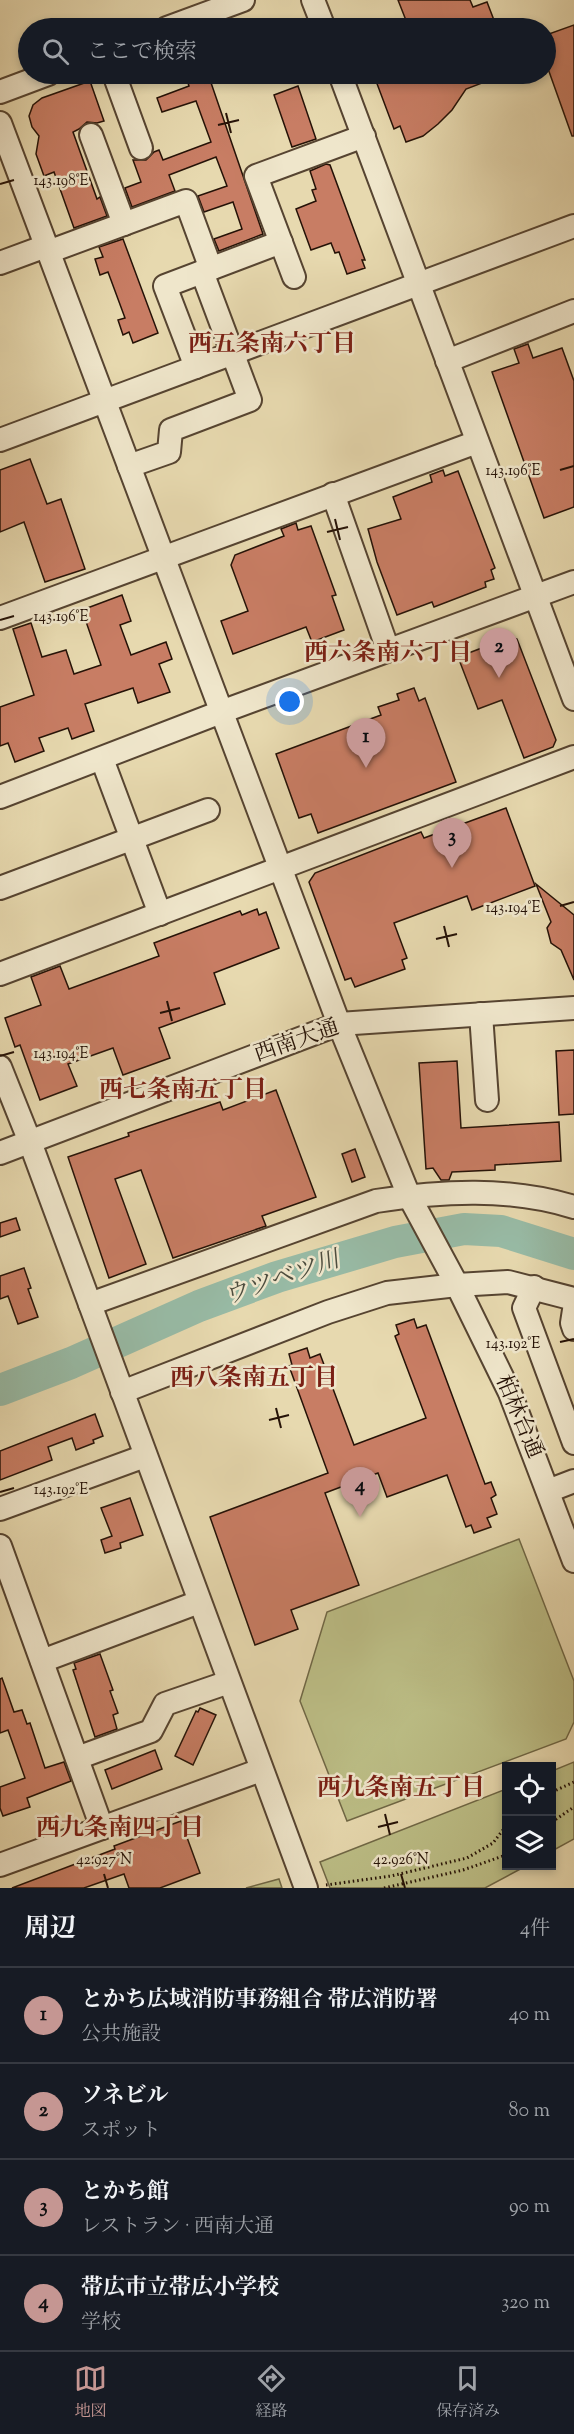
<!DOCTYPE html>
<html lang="ja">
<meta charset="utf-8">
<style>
:root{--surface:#171b24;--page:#242831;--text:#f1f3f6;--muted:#9ea1a6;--line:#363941;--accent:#c59692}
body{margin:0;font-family:"Sorts Mill Goudy","Noto Serif JP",serif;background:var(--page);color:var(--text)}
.controls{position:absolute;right:18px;bottom:18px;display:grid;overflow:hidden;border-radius:0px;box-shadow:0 3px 9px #0003}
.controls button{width:54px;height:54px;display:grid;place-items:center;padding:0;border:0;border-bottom:2px solid var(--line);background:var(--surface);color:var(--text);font:30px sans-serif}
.you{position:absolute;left:290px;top:702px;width:21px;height:21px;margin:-15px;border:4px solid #fff;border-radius:50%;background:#1a73e8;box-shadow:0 0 0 9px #1a73e833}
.badge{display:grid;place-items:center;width:39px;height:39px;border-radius:50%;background:var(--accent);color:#111;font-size:20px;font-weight:700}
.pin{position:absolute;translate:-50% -50px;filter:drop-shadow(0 2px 3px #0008)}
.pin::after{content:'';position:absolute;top:32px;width:21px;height:18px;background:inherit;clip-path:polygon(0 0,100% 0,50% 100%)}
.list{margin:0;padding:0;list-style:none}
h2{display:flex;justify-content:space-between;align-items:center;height:78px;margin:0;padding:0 24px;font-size:26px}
h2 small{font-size:20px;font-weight:400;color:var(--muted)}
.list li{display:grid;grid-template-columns:39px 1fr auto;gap:18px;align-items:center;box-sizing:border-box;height:96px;padding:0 24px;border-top:2px solid var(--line)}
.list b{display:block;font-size:22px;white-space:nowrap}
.list p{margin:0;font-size:20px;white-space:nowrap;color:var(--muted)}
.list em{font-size:20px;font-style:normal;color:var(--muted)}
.icon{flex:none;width:33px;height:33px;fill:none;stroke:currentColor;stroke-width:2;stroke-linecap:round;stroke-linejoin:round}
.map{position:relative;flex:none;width:574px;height:1888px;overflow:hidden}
.search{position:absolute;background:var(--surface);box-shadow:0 3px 9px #0003;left:18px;right:18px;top:18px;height:66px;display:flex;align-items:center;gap:15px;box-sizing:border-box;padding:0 21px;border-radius:33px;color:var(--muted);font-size:22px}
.sheet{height:462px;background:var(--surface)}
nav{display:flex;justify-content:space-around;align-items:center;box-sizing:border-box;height:84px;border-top:2px solid var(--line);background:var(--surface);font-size:16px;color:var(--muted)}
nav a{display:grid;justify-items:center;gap:3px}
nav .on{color:var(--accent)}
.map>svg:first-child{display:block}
.green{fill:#bcbe86;stroke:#706846;stroke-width:1.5}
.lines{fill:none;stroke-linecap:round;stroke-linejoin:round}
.river{stroke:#98bba6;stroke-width:32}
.building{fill:#c87d64;stroke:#251207;stroke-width:1.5}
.minor-casing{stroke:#564431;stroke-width:26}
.path{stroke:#251207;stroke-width:3;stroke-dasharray:1.5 3;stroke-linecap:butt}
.minor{stroke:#efe6cb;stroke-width:22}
.ticks{fill:none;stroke:#251207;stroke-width:2}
.labels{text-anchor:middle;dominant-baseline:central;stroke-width:5;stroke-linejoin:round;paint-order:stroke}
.street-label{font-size:22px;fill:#251207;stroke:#efe6cb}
.neighbourhood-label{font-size:24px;font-weight:bold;fill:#7a1f14;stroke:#efe6cb}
.water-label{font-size:24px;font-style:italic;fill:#4d4d3f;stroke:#efe6cb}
.ticks-label{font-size:15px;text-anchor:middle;fill:#251207;stroke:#efe6cb;stroke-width:5;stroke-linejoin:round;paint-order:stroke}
</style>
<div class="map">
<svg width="574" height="1888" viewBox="0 0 574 1888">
<rect width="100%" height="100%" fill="#e7d9af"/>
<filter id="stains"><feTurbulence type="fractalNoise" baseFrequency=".00333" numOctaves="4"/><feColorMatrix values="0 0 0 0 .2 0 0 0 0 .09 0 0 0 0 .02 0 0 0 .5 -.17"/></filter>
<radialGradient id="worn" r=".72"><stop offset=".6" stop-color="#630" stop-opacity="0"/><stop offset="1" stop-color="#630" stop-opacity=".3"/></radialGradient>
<!-- green -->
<g class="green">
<polygon points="519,1539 574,1681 574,1722 566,1739 347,1821 300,1701 327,1612"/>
<polygon points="574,1762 574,1839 552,1851 552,1771"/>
<polygon points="506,1789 506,1866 526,1866 485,1888 330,1888 320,1862"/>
<polygon points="279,1879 282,1888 246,1888"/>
</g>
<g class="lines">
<!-- river -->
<polyline class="river" points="0,1390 71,1363 199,1306 277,1277 395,1242 464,1229 501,1231 574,1254"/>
</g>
<!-- building -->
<g class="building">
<polygon points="398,0 470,0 473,7 487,2 497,28 409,28"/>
<polygon points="574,25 574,136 572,136 546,63 546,35"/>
<polygon points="185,74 208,74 263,234 219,251 214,239 242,229 233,202 204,212 198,196 227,186 216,157 169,175 175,191 132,207 125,188 141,182 133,160 146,160 154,152 159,150 163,160 211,142 196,101 162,112 157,98 189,86"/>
<polygon points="379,74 503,74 503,75 466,89 452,110 438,124 423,136 406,142 400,126 394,129 376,81 382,79"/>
<polygon points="90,81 104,121 97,123 87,122 79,129 73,132 97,199 100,197 107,216 74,228 54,172 44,176 36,154 39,136 32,127 29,116 33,105 42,98"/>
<polygon points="298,86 316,139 292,147 274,95"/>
<polygon points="326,164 330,165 365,260 362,260 365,268 347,274 339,252 335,253 331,243 311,250 296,209 316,201 312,190 316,189 310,171"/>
<polygon points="123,239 158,333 133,343 129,332 123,335 118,320 125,318 108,272 100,275 95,259 103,257 99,247"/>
<polygon points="528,344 533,358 562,348 574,381 574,507 544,518 492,372 519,363 514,349"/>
<polygon points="30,459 47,504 61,499 85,569 45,582 24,522 0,532 0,470"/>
<polygon points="443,470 445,476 458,471 495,568 491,570 494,579 485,582 486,587 434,607 432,602 397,615 377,562 368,529 401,519 393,497 432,482 430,475"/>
<polygon points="296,523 298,530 311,526 336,595 332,596 344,630 312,642 306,627 233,654 221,621 248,611 231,565 235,555 284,536 281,529"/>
<polygon points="122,595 131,621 120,625 131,655 166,642 172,659 159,664 170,692 138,703 133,688 85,704 94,731 72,739 68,728 39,738 44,751 15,762 8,743 0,746 0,707 34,695 13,629 31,623 42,657 66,650 74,674 101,665 82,610"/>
<polygon points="511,637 517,639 556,740 553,747 524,758 502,700 478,709 458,657"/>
<polygon points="414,688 419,701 425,698 456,782 318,833 311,814 299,818 276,754 381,715 378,707 399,700 397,694"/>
<polygon points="506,808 535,886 472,910 467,896 394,923 407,958 402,960 405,969 355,987 351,978 345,980 309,882 315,873 421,832 424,838"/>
<polygon points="536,884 574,915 574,980 561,950 551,943 547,928 551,922"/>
<polygon points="257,909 259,915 266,912 279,948 214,973 225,1004 159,1028 170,1058 123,1075 113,1048 68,1064 77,1086 40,1100 20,1045 15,1047 5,1018 41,1005 31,977 60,966 69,989 159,956 154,943 240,911 242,915"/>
<polygon points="574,1050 574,1114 559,1115 556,1051"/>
<polygon points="457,1061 461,1128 559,1122 561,1161 495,1165 495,1170 452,1172 449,1180 441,1180 433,1168 426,1169 419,1063"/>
<polygon points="276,1090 316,1197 262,1216 266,1226 173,1258 141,1170 115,1179 146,1264 109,1278 68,1157 129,1136 128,1133 220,1102 223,1110"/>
<polygon points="355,1149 365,1177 352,1182 342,1154"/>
<polygon points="16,1218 20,1230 0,1237 0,1223"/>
<polygon points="24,1268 31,1288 28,1289 38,1317 18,1324 8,1296 0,1299 0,1276"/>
<polygon points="414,1319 417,1328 426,1325 485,1484 491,1482 496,1495 491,1498 497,1514 487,1518 491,1527 474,1533 471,1525 466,1527 447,1475 387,1497 378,1473 325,1493 359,1585 291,1610 298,1629 255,1645 210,1517 328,1473 289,1366 292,1365 289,1354 307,1348 310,1358 320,1354 354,1445 426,1418 395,1336 399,1334 396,1325"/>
<polygon points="95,1414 103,1436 93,1440 94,1443 76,1450 72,1438 48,1447 52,1460 0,1480 0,1451"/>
<polygon points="130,1498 143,1535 120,1543 121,1548 105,1553 101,1540 112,1536 101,1508"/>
<polygon points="100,1654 113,1690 110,1691 118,1713 113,1715 117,1729 95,1737 73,1670 76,1669 74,1663"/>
<polygon points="2,1678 14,1712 22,1710 27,1724 30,1723 45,1768 64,1762 71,1781 27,1798 30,1807 3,1816 0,1808 0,1787 25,1778 8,1730 0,1733 0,1679"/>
<polygon points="200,1708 216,1715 193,1765 175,1756 196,1711 198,1712"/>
<polygon points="155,1750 162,1769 112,1789 105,1770"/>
<polygon points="181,1821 200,1873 160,1888 129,1888 124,1874 84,1888 12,1888 115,1849 114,1846"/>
</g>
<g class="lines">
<defs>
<g id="minor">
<polyline points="313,0 324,28"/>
<polyline points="167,28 243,0"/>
<polyline points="114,74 141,148"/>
<polyline points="340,74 574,699"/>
<polyline points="0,92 48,74"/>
<polyline points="0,123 339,1024 409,1196 457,1285 510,1393 574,1561"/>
<polyline points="91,135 124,224"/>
<polyline points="48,252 186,201 211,269"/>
<polyline points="0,263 46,246"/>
<polyline points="294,277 256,176 364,136"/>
<polyline points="447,361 574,311"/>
<polyline points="196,367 165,286 281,242"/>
<polyline points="0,440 574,226"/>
<polyline points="129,466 169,452 171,430 250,400 202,272"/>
<polyline points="333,494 388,650"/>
<polyline points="0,618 477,442"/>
<polyline points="102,759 160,914"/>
<polyline points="0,797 221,712 574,582"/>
<polyline points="0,888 208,810"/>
<polyline points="0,974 574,757"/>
<polyline points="481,1014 487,1100"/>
<polyline points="0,1067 30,1142 306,1888"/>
<polyline points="0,1153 339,1024 574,1008"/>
<polyline points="534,1287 524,1308 574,1443"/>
<path d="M90 1304 376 1201C442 1191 509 1187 574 1207"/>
<polyline points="574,1310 572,1323 574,1329"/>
<polyline points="122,1392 328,1312 387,1293 457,1285 508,1282 574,1299"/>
<polyline points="548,1491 574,1481"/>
<polyline points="0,1509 145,1456"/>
<polyline points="0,1546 102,1828"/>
<polyline points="42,1661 199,1602"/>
<polyline points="77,1758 151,1731 165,1704 229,1682"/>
<polyline points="0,1865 261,1770"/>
</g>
</defs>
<!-- minor casing -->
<use href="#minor" class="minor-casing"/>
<!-- path -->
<g class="path">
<polyline points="552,1792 574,1782"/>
<polyline points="552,1822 574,1807"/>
<polyline points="326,1885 391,1876 467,1858 493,1843 506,1826"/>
<polyline points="384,1888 463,1870 506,1855"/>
</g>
<!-- minor -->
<use href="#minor" class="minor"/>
</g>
<!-- ticks -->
<path class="ticks" d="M226 113 231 133M218 125 239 120M0 184 14 180M560 470 574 466M335 519 340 540M327 532 348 527M0 620 14 616M560 906 574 902M444 926 449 947M436 939 457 934M167 1001 172 1021M160 1013 180 1008M0 1056 14 1052M560 1342 574 1339M276 1408 281 1428M269 1420 289 1415M0 1492 14 1488M385 1814 390 1835M378 1827 398 1822M104 1874 108 1888M401 1874 405 1888"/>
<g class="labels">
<!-- street labels -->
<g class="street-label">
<text transform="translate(297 1042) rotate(-19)">西南大通</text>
<text transform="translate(518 1417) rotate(67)">柏林台通</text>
</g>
<!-- neighbourhood labels -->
<g class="neighbourhood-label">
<text x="272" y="345">西五条南六丁目</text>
<text x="388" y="654">西六条南六丁目</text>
<text x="183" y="1091">西七条南五丁目</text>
<text x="254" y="1379">西八条南五丁目</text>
<text x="401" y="1789">西九条南五丁目</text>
<text x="120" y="1829">西九条南四丁目</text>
</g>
<!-- water labels -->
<g class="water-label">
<text transform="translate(282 1279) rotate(-19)">ウツベツ川</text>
</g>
</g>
<g class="ticks-label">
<text x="61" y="185">143.198°E</text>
<text x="513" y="475">143.196°E</text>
<text x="61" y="621">143.196°E</text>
<text x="513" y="912">143.194°E</text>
<text x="61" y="1058">143.194°E</text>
<text x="513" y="1348">143.192°E</text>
<text x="61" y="1494">143.192°E</text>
<text x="104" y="1864">42.927°N</text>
<text x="401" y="1864">42.926°N</text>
</g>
<rect width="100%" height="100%" filter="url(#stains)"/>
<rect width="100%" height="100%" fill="url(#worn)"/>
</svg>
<div class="controls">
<button><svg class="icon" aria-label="locate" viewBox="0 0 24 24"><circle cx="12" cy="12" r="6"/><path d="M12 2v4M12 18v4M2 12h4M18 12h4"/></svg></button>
<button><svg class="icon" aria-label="layers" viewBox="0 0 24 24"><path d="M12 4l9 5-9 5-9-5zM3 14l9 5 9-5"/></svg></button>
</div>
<div class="you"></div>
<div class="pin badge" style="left:366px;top:768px">1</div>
<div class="pin badge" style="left:499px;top:678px">2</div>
<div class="pin badge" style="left:452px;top:868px">3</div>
<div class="pin badge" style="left:360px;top:1517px">4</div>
<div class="search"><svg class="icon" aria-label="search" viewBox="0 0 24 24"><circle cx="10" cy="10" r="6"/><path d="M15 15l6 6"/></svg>ここで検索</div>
</div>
<section class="sheet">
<h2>周辺<small>4件</small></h2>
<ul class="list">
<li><span class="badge">1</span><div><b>とかち広域消防事務組合 帯広消防署</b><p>公共施設</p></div><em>40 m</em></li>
<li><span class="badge">2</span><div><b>ソネビル</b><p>スポット</p></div><em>80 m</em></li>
<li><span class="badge">3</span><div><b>とかち館</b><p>レストラン · 西南大通</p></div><em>90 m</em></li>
<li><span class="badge">4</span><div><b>帯広市立帯広小学校</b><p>学校</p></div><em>320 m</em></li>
</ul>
</section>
<nav>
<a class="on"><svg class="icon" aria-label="map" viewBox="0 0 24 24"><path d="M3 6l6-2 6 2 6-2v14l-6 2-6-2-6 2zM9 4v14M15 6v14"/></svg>地図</a>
<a><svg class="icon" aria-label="directions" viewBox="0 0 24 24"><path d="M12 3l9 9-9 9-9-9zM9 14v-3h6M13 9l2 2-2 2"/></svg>経路</a>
<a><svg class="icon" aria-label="saved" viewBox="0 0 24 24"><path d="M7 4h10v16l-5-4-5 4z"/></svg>保存済み</a>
</nav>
